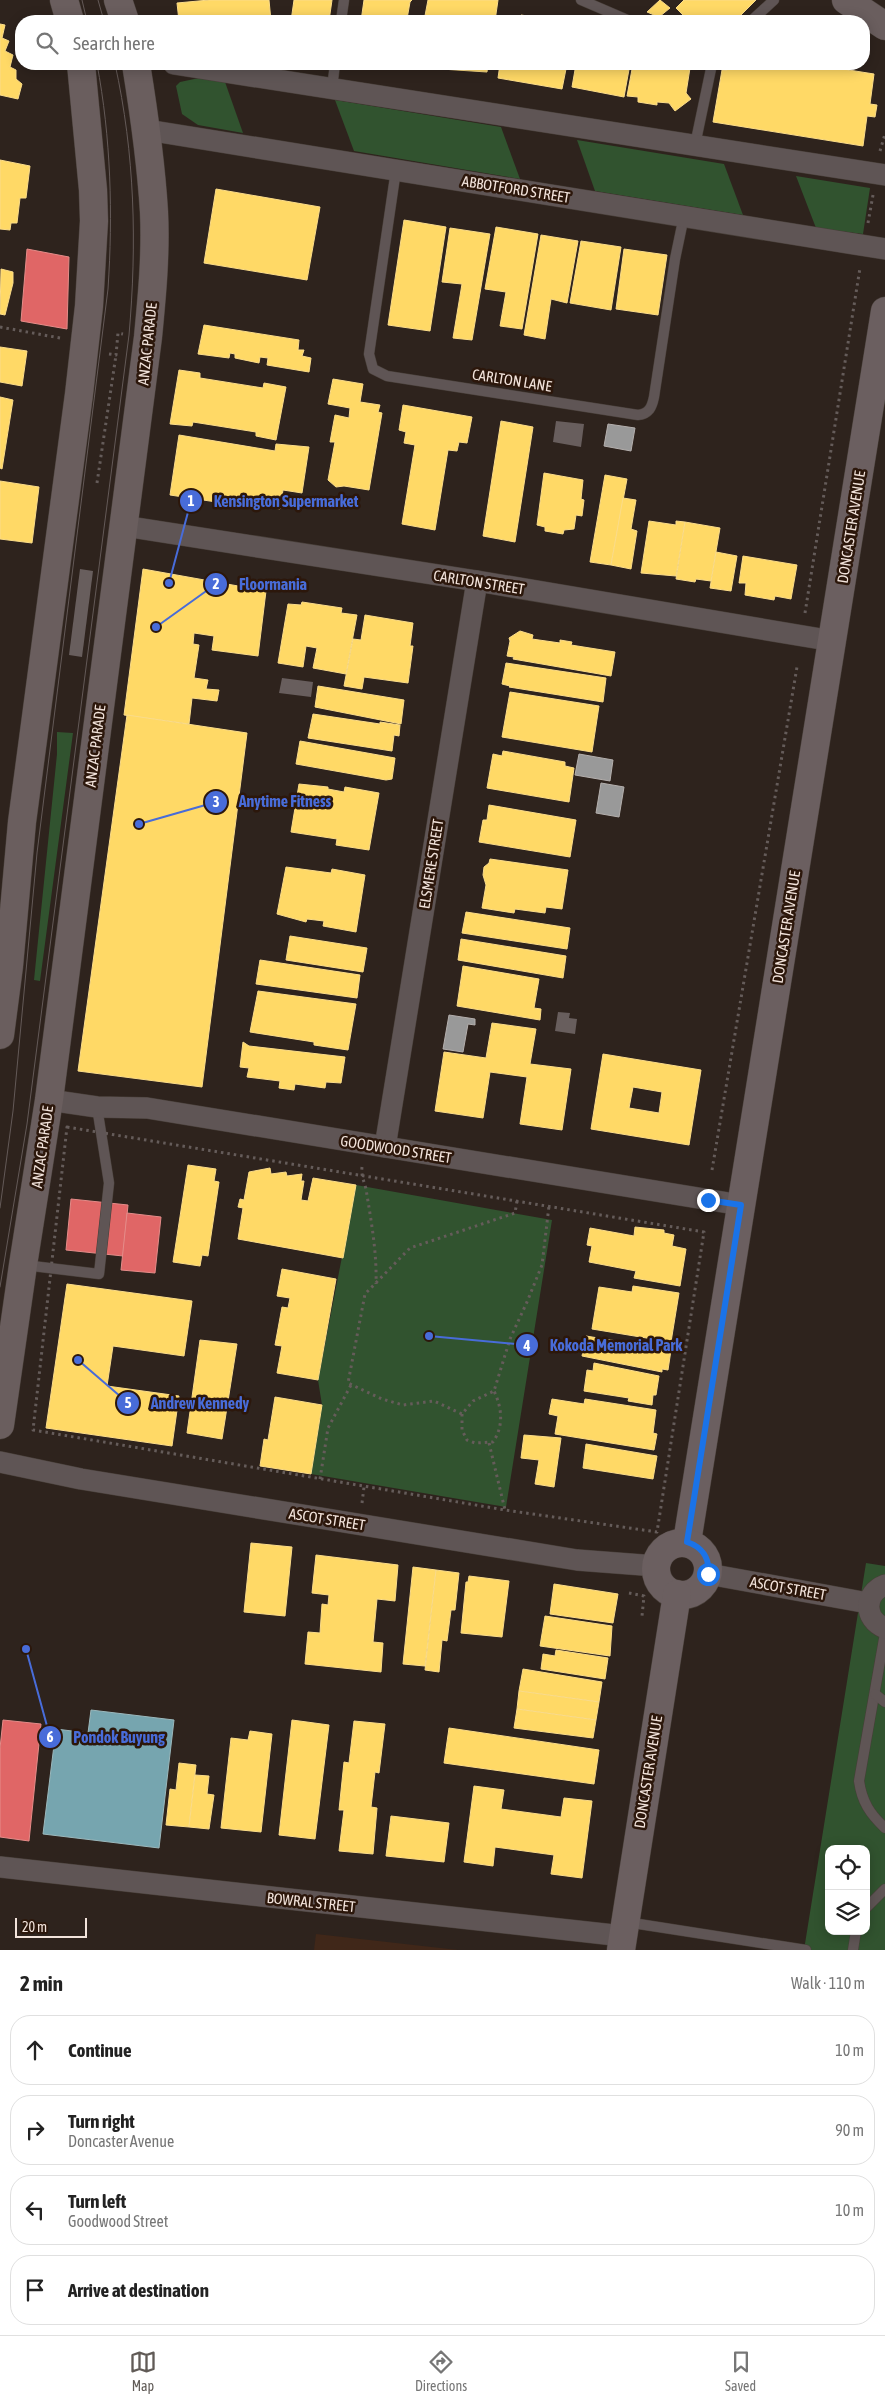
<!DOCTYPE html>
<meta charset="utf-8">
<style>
:root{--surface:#fff;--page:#f6f6f6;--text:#222;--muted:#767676;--line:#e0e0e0;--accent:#615b57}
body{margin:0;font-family:"Asap Condensed",sans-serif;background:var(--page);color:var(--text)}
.controls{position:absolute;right:15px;bottom:15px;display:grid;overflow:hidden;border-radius:10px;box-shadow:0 2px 12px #0003}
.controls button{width:45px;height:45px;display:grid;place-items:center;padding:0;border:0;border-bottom:1px solid var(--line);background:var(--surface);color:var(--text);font:25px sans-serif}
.scale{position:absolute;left:15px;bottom:12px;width:72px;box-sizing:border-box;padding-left:5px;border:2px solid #f2e3db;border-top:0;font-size:14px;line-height:18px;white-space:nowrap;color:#f2e3db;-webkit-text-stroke:4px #2c170b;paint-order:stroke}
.stop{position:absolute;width:15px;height:15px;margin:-11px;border:4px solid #1a73e8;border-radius:50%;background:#fff}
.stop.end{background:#1a73e8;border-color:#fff;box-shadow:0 1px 5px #0008}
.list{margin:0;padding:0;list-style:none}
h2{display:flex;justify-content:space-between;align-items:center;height:65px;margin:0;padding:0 20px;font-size:21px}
h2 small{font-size:16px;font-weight:400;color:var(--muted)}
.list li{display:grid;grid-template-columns:32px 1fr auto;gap:15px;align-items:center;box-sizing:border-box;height:70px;margin:0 10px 10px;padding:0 10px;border:1px solid var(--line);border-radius:20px}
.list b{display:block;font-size:19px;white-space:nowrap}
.list p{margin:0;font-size:16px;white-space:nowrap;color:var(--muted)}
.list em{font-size:16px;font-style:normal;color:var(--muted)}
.icon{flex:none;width:28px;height:28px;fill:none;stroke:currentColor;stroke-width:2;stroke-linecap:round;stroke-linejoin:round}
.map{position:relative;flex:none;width:885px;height:1950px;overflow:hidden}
.search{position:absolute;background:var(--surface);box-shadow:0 2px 12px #0003;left:15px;right:15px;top:15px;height:55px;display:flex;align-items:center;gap:12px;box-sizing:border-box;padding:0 18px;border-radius:20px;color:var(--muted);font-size:19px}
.sheet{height:385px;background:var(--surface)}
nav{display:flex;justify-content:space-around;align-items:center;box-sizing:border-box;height:70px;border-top:1px solid var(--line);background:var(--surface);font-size:14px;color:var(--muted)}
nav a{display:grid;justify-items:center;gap:2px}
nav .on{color:var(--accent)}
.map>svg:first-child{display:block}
.built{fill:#402719}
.green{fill:#31532f;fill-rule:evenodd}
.homes{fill:#ffd966;stroke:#fbdc89;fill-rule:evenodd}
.shops{fill:#e06666;stroke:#e58c89}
.public{fill:#76a5af;stroke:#9bb8bc}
.industry{fill:#999;stroke:#b4afad}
.building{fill:#685e5d}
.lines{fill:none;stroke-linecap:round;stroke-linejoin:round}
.service-casing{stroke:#483f39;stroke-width:11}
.minor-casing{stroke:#483f39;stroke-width:22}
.secondary-casing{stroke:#483f39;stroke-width:29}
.primary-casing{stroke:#483f39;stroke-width:29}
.path{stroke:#655c5a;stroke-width:3;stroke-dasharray:2.5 4;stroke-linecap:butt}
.service{stroke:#5f5555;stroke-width:10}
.minor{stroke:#5f5555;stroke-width:21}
.secondary{stroke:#6b5f60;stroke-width:28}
.primary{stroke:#6a5e5e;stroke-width:28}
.tram{stroke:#645a58;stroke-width:1}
.route{stroke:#1a73e8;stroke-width:6}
.labels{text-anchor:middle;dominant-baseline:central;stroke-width:5;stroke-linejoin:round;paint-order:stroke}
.street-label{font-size:15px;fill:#f2e3db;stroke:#2c170b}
.leader{fill:none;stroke:#486cd9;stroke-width:2}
.callout-dot{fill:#486cd9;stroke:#2c170b;stroke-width:2}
.mark-label{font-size:15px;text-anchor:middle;font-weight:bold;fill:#fff}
.callout-label{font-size:16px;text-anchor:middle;font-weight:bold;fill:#486cd9;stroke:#2c170b;stroke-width:5;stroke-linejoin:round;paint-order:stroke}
</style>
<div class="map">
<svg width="885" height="1950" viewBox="0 0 885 1950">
<rect width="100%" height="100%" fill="#2e231d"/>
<!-- built -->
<polygon class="built" points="316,1934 458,1950 314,1950"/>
<!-- green -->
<g class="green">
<polygon points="199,78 225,82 243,133 198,125 182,114 176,86 180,82"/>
<polygon points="335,100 501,127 520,179 354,151"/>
<polygon points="577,140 724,164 743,215 595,191"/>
<polygon points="796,176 870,188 863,234 816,228"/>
<polygon points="57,732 73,733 40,981 34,980 57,754"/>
<polygon points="356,1185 552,1220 506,1507 311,1474 322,1405 318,1380"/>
<path d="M866 1563 885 1566V1950H804ZM829 1849H866V1931H829Z"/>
</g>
<!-- homes -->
<g class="homes">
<polygon points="209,0 269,0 271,21 179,21 177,3"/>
<polygon points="294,0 332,0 329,21 291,21"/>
<polygon points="364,0 412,0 410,2 407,19 409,19 409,21 361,21"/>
<polygon points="428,0 498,0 495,21 424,21"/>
<polygon points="660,0 670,8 659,17 647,12"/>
<polygon points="684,0 756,0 735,21 689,21 676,8"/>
<polygon points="521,15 559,21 521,21"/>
<polygon points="0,24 5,25 2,38 9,41 5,51 13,55 10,67 16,70 16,79 22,84 18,99 0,95"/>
<polygon points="428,64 488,64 487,72 441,69 439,66"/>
<polygon points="500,64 567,64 562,89 498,78"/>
<polygon points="576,64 630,64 624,97 572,87"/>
<polygon points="633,64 663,64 690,68 686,93 691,99 675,111 669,103 657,102 657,105 638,102 638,97 627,96"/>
<polygon points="743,64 811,64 874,74 870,104 877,105 875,117 867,116 863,146 713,122 722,70 727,70 728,65 743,67"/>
<polygon points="0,160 30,166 26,198 20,198 17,223 11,223 10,230 0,229"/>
<polygon points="216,189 320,207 307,280 204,263"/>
<polygon points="404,220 446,227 430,331 388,325"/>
<polygon points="496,227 538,234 522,329 500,326 506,292 485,289"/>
<polygon points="450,228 490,234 472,340 453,338 462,284 442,282"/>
<polygon points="541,235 578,241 567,303 551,299 545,339 524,335"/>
<polygon points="581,241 621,247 611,310 570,303"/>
<polygon points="624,249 667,255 658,315 616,309"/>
<polygon points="1,269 13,272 13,283 5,315 0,314"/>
<polygon points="204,325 299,340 298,350 304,350 302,356 311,358 309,372 267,365 268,358 260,357 259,363 235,358 235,354 230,353 229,358 198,354"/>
<polygon points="0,347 27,351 22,386 0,382"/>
<polygon points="179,370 200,373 200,378 263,388 264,383 286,387 276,440 256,436 256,432 193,422 192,426 170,424"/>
<polygon points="333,379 363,384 360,402 380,405 378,412 382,413 369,490 344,486 336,487 328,480 335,442 330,442 335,415 349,418 350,408 328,404"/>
<polygon points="0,397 13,400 2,469 0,468"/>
<polygon points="403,405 472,417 467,443 459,442 457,451 448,450 435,530 402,524 415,445 404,443 406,432 399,430"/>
<polygon points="501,421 533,427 515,542 483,536"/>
<polygon points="179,435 275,451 276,444 309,447 302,493 283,490 280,509 223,499 223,503 170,495"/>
<polygon points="544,473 583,480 581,499 584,500 582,516 576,515 574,529 564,530 563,534 545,531 545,527 537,525"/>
<polygon points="605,475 627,479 611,565 590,562"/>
<polygon points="0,481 39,487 32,543 0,539"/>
<polygon points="623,498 636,500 631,529 637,531 631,569 611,565"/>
<polygon points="649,521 676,525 676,521 685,522 676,576 641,573"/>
<polygon points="685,522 720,528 711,581 696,579 695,582 676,579"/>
<polygon points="716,552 737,556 731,591 710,588"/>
<polygon points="743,556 797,565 791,599 775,596 774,600 745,595 746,583 739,583"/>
<polygon points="143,569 266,591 258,656 212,650 214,636 194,633 193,644 199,645 194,678 208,680 206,689 219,690 217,701 192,698 189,724 124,715"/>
<polygon points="302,602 342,608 341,613 357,615 346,674 313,668 317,648 306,646 303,667 278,663 288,604 301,605"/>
<polygon points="365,615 413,623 410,646 413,646 408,683 364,677 362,689 344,686 353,639 361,640"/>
<polygon points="520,631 533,635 532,639 560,643 560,640 572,642 571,645 615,652 611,676 513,659 514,657 507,656 510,641 509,638"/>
<polygon points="506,663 606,678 603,702 509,687 510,686 502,684"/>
<polygon points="318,686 404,700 401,724 315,707"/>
<polygon points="510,692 599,706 592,752 502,737"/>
<polygon points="313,714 380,724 380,722 400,725 399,736 394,735 392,751 308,738"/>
<polygon points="127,715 247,733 202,1087 78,1071"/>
<polygon points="300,741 395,758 392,779 386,780 296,764"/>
<polygon points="503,751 565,762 565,766 574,768 569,802 487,788 493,754 502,756"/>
<polygon points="299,784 328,787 328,789 344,792 345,787 379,793 369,850 336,845 337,839 291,832"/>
<polygon points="489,805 576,820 570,857 479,842 483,820 487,820"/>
<polygon points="490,859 568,870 562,909 546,907 545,913 515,909 514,913 482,908 486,885 483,875 484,867 489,863"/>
<polygon points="286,867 331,873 332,869 365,875 356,932 323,926 324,921 307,919 306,922 277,914"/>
<polygon points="466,912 570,928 567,949 462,933"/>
<polygon points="290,936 367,948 363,972 286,960"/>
<polygon points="461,939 566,956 563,978 458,960"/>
<polygon points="260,960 360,975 357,998 256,984"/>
<polygon points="463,966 539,979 534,1008 541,1009 540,1020 457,1006"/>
<polygon points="258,991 356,1004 348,1050 314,1045 314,1042 250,1032"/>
<polygon points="492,1023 536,1029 530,1064 571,1069 562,1130 520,1124 527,1077 490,1072 483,1118 435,1111 444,1052 486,1058"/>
<polygon points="243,1042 249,1046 345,1057 341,1083 326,1082 325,1088 295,1084 294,1090 279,1088 280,1081 247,1077 249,1068 240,1067"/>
<path d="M603 1054 701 1070 689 1145 591 1129ZM633 1087 662 1092 659 1113 629 1108Z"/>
<polygon points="188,1165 216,1169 214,1181 219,1182 208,1256 202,1255 200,1266 173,1262"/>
<polygon points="270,1168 271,1174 286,1172 287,1176 302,1174 301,1181 304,1181 301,1200 308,1201 313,1178 356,1185 343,1258 238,1239 243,1208 238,1207 240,1199 244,1200 249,1172"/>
<polygon points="635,1227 664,1230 664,1233 674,1235 672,1246 686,1249 680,1286 634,1278 636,1271 589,1262 592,1246 587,1245 590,1228 634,1236"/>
<polygon points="282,1269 336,1279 318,1380 277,1373 282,1346 275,1345 282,1307 288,1308 290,1298 277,1296"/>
<polygon points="67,1284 192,1301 184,1356 113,1346 107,1386 179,1396 172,1446 46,1428"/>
<polygon points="633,1286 679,1293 671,1342 592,1329 599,1287 632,1292"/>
<polygon points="586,1336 671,1350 668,1370 662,1369 662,1372 582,1356"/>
<polygon points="200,1340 237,1344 222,1439 187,1433"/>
<polygon points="594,1363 659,1376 656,1395 653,1395 652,1405 628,1401 629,1398 584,1391 587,1370 593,1371"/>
<polygon points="275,1397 322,1405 311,1474 260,1466 264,1439 268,1440"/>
<polygon points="552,1399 584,1404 585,1399 656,1410 653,1433 657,1434 654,1450 555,1434 558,1416 549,1414"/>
<polygon points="524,1435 561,1438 554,1487 535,1484 539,1460 521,1458"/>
<polygon points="586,1444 657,1456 653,1479 583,1468"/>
<polygon points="251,1543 292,1547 285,1616 244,1612"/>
<polygon points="316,1555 398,1565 395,1601 377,1599 373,1642 383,1643 381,1672 305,1664 308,1632 320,1633 322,1604 328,1605 329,1595 312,1593"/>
<polygon points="413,1567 436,1570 425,1666 403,1664"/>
<polygon points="436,1570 459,1573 455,1610 451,1610 447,1641 442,1640 439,1672 425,1670"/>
<polygon points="469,1576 509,1581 502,1637 461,1633 466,1582 468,1582"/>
<polygon points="554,1584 618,1594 613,1623 550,1614"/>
<polygon points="545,1616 612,1626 610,1656 540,1646"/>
<polygon points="556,1650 608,1658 605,1679 541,1669 543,1654 555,1656"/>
<polygon points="523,1669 602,1682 599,1702 519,1691"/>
<polygon points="519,1691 599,1702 596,1720 517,1709"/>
<polygon points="517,1709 596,1720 593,1738 514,1728"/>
<polygon points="292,1720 329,1725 315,1839 279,1835"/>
<polygon points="354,1721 385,1724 379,1773 375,1772 371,1807 377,1808 373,1854 339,1851 344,1810 339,1810 344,1762 349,1763"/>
<polygon points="449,1728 599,1750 594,1784 444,1763"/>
<polygon points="250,1731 272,1734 261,1832 221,1828 231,1738 248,1740"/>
<polygon points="179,1763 196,1765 189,1827 166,1825 170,1789 176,1790"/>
<polygon points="195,1775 209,1776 207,1794 214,1795 209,1829 189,1827"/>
<polygon points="474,1786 504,1790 501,1809 561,1817 564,1798 592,1801 582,1878 551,1874 554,1855 495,1847 493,1866 464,1862"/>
<polygon points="391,1816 449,1823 444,1862 386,1856"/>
</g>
<!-- shops -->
<g class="shops">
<polygon points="27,249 69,257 67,329 21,321"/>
<polygon points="71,1199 128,1205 123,1256 66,1250"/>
<polygon points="127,1213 161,1217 155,1273 121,1270"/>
<polygon points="3,1720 41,1724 29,1841 0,1837 0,1748"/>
</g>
<!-- public -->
<polygon class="public" points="91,1710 174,1720 159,1848 43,1834 56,1729 88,1733"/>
<!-- industry -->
<g class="industry">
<polygon points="608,424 635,428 631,451 604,446"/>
<polygon points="579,754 613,760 610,781 575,775"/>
<polygon points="601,783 624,787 619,817 596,813"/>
<polygon points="449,1015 475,1019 475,1025 468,1024 463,1052 443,1049"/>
</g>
<!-- building -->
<g class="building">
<polygon points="556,421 584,424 581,447 553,442"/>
<polygon points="80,569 93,571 82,657 69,655"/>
<polygon points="282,678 313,682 311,697 279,693"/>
<polygon points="558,1012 570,1013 569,1018 577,1019 575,1034 555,1031"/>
</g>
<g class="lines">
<defs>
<g id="service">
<polyline points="581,0 630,21"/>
<polyline points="341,21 344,0"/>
<polyline points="751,21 774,0"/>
<polyline points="332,88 335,64"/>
<polyline points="695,145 712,64"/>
<path d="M396 170 369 354 373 369 387 376 638 415C649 414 652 407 654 397L675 259 684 216"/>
<polyline points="24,1265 99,1274 109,1183 97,1107"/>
<path d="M885 1633 859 1781C862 1802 870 1814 885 1828"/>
<polyline points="875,1694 885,1702"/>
<polyline points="866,1908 885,1889"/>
<polyline points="626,1922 806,1950"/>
<polyline points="853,1950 856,1931"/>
</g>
<g id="minor">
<polyline points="174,64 885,175"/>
<polyline points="147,130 885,249"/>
<polyline points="124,526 477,581 833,641"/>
<polyline points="49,1100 97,1107 147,1108 741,1205"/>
<polyline points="385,1147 477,581"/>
<polyline points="0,1462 81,1479 577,1560 656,1566"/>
<polyline points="708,1574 868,1603"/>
<path d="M885 1585C864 1593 863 1619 885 1628"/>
<polyline points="0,1867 623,1936"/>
</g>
<g id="secondary">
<polyline points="687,1542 885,311"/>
<circle cx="682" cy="1569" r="26"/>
<polyline points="621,1950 677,1594"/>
</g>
<g id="primary">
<polyline points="64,0 70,21"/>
<polyline points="118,0 125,21"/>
<polyline points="846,0 885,26"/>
<polyline points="0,1035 9,966 22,822 79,394 89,306 94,221 93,190 81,64"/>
<path d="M0 1425 23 1265 49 1100 148 337C152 296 156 254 154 212 151 162 144 113 136 64"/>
</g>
</defs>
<!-- service casing -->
<use href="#service" class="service-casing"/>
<!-- minor casing -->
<use href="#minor" class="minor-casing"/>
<!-- secondary casing -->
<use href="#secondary" class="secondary-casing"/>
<!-- primary casing -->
<use href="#primary" class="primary-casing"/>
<!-- path -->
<g class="path">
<polyline points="880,151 885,134"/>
<polyline points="868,223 873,195"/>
<polyline points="0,327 60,338"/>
<polyline points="109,354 116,355 118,333 123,334"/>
<polyline points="97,483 116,355"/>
<polyline points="805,613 860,268"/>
<polygon points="67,1127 704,1232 657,1532 505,1510 33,1430"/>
<path d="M362 1167C361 1176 364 1181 366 1189 371 1220 377 1252 376 1284"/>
<polyline points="712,1170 797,667"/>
<polyline points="517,1201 515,1213 410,1248 365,1294 348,1383 382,1399 403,1405 434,1401 462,1414 473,1401 494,1391 510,1339 527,1302 542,1265 549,1206"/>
<path d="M462 1414V1430L467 1440 475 1443 493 1442C504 1426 502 1408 494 1391"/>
<polyline points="489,1443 505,1510"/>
<polyline points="320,1479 328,1428 351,1385"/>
<polyline points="362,1503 364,1487"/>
<polyline points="629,1593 644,1596 642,1616"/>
</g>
<!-- service -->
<use href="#service" class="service"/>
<!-- minor -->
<use href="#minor" class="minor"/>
<!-- secondary -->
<use href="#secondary" class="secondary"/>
<!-- primary -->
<use href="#primary" class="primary"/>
<!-- tram -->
<g class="tram">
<polyline points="82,0 87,21"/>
<polyline points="98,0 104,21"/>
<path d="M0 1208 13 1111 37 853 108 289C113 214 111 138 97 64"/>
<path d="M0 1287 27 1124 129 335C137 244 135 154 115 64"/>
</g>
</g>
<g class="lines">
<!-- route -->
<path class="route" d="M708 1200 741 1205 687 1542C702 1547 710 1558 708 1574"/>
</g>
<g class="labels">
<!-- street labels -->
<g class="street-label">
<text transform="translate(516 189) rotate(9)">ABBOTFORD STREET</text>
<text transform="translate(147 344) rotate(-84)">ANZAC PARADE</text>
<text transform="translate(512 380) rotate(9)">CARLTON LANE</text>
<text transform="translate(851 527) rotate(-81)">DONCASTER AVENUE</text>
<text transform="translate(479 582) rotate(9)">CARLTON STREET</text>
<text transform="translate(95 746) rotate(-83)">ANZAC PARADE</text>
<text transform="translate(431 864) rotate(-81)">ELSMERE STREET</text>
<text transform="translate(786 927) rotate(-81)">DONCASTER AVENUE</text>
<text transform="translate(42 1147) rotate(-82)">ANZAC PARADE</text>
<text transform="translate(396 1149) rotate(9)">GOODWOOD STREET</text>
<text transform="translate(327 1519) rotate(9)">ASCOT STREET</text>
<text transform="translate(788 1588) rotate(10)">ASCOT STREET</text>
<text transform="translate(648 1772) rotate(-81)">DONCASTER AVENUE</text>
<text transform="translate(311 1902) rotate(6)">BOWRAL STREET</text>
</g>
</g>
<!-- callouts -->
<path class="leader" d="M169 583L191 501M156 627L216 584M139 824L216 802M429 1336L527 1345M78 1360L128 1403M26 1649L50 1737"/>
<g class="callout-dot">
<circle cx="169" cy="583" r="5"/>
<circle cx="156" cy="627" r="5"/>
<circle cx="139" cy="824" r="5"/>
<circle cx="429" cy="1336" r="5"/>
<circle cx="78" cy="1360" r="5"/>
<circle cx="26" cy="1649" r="5"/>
<circle cx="191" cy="501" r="12"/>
<circle cx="216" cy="584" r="12"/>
<circle cx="216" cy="802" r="12"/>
<circle cx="527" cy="1345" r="12"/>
<circle cx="128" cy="1403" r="12"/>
<circle cx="50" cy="1737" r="12"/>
</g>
<g class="mark-label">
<text x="191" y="506">1</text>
<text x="216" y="589">2</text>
<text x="216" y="807">3</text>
<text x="527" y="1351">4</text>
<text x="128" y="1408">5</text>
<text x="50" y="1742">6</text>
</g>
<g class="callout-label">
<text x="286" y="507">Kensington Supermarket</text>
<text x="273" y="590">Floormania</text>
<text x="285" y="807">Anytime Fitness</text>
<text x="616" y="1351">Kokoda Memorial Park</text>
<text x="200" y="1409">Andrew Kennedy</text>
<text x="119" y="1743">Pondok Buyung</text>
</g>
</svg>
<div class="controls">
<button><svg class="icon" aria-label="locate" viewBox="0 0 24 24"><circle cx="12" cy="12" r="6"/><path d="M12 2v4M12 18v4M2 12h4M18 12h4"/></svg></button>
<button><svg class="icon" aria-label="layers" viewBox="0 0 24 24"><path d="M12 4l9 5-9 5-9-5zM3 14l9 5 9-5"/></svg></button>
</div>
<div class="scale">20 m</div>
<div class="stop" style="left:708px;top:1574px"></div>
<div class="stop end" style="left:708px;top:1200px"></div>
<div class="search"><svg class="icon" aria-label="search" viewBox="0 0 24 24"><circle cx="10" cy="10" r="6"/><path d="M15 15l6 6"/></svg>Search here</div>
</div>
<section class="sheet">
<h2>2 min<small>Walk · 110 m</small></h2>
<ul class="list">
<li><svg class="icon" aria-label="ahead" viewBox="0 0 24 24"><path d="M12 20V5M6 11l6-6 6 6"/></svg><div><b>Continue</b></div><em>10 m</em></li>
<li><svg class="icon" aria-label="right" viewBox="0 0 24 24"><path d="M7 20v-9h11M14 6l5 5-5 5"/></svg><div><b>Turn right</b><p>Doncaster Avenue</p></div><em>90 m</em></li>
<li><svg class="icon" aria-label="left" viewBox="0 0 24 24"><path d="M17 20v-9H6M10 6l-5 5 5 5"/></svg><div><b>Turn left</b><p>Goodwood Street</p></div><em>10 m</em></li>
<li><svg class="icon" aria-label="arrive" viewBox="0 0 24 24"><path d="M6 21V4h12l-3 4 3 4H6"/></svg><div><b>Arrive at destination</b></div></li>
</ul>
</section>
<nav>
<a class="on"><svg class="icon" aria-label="map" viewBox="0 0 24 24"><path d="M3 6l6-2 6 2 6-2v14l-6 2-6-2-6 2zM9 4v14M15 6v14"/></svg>Map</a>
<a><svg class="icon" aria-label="directions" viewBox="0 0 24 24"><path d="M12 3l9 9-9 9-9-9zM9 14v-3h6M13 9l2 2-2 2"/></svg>Directions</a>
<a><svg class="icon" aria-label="saved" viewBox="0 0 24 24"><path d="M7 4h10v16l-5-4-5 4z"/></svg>Saved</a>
</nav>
